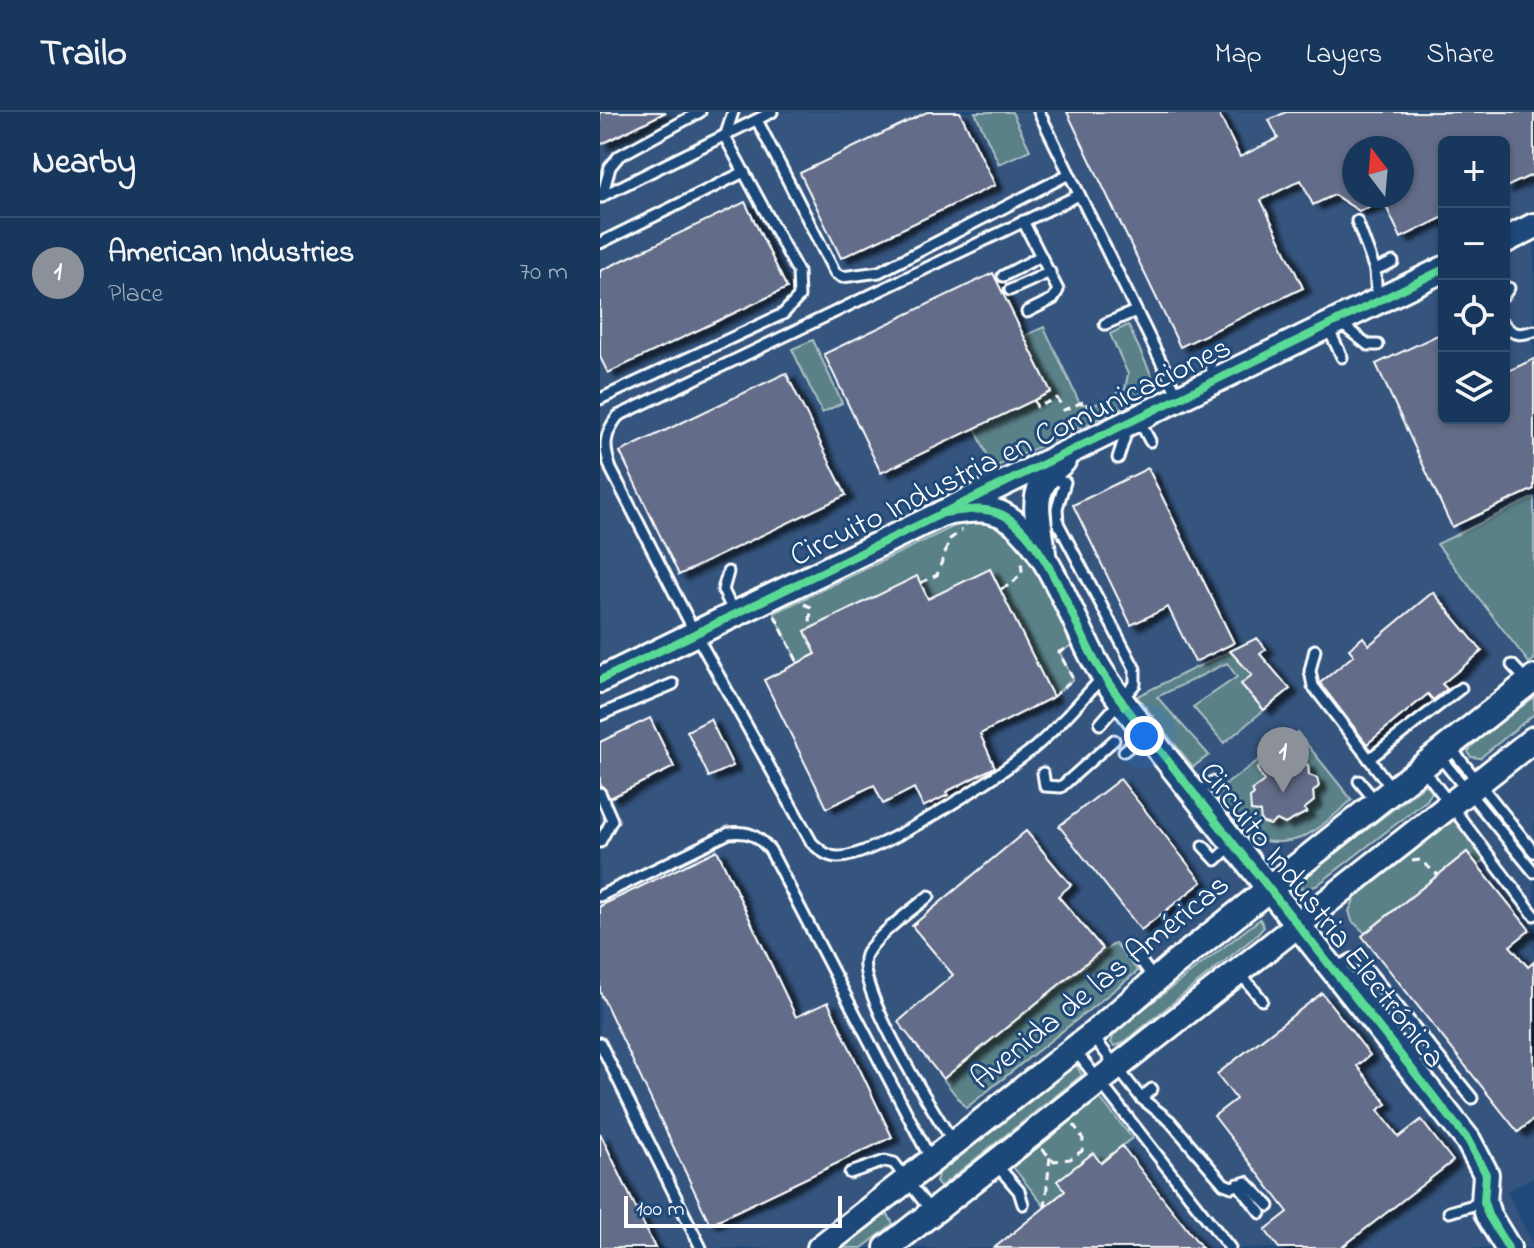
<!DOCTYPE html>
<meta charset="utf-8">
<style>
:root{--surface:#17385c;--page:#203f62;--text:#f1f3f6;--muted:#9eacbb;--line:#365272;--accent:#8c9099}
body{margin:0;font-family:"Indie Flower",sans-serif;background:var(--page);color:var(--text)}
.controls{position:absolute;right:24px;top:24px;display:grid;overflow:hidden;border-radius:12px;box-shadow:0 2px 6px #0004}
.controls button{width:72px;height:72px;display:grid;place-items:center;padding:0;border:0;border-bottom:2px solid var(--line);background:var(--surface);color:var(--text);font:40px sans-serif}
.compass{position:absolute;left:742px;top:24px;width:72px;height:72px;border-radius:50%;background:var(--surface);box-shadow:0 2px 6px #0004;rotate:344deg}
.scale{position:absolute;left:24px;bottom:20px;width:218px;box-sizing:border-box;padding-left:8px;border:4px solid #fff;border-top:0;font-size:22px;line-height:28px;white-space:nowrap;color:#fff;-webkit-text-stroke:6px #1f4a7a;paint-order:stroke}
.you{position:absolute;left:544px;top:624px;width:28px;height:28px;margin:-20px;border:6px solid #fff;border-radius:50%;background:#1a73e8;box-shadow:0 0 0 12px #1a73e833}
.badge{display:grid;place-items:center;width:52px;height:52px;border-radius:50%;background:var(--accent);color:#fff;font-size:26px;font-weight:700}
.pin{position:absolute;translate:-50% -66px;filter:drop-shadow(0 2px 4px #0008)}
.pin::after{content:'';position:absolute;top:42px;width:28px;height:24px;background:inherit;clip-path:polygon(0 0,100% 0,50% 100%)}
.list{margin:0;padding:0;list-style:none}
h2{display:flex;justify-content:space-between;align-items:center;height:104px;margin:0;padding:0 32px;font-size:34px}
h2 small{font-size:26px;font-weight:400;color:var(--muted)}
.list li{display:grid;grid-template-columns:52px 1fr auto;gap:24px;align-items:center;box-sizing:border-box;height:112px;padding:0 32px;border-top:2px solid var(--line)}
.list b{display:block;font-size:30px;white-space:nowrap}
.list p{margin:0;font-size:26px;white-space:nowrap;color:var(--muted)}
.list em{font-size:26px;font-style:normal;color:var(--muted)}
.icon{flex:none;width:44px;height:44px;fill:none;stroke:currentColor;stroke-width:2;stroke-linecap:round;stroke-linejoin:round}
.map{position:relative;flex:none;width:934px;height:1136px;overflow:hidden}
header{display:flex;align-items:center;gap:48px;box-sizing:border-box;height:112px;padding:0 40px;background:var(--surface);border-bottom:2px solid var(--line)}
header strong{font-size:38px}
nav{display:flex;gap:44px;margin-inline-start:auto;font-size:28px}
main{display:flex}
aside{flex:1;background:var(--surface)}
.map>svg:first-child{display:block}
.built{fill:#34547e;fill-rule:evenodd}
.green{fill:#5a8188;stroke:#acc0c4;stroke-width:2}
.building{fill:#646c88;stroke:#fff;stroke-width:2;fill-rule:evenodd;filter:url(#shadow)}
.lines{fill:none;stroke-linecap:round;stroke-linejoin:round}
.lane-casing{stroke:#fff;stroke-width:15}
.secondary-casing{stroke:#fff;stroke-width:30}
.path{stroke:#fff;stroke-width:3;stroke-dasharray:8 6;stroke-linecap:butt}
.lane{stroke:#1f4a7a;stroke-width:9}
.secondary{stroke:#1f4a7a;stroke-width:24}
.cycleway-casing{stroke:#1f4a7a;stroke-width:13}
.cycleway{stroke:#5adb95;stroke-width:8}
.labels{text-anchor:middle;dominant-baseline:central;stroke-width:6;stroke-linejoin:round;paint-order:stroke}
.street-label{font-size:32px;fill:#fff;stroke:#1f4a7a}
</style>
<header>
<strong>Trailo</strong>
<nav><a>Map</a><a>Layers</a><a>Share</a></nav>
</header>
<main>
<aside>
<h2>Nearby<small></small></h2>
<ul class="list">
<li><span class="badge">1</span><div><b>American Industries</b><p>Place</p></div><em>70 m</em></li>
</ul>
</aside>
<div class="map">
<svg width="934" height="1136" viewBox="0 0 934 1136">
<defs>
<filter id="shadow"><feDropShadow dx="8" dy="4.5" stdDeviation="2" flood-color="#0009"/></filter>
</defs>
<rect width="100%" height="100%" fill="#1f4a7a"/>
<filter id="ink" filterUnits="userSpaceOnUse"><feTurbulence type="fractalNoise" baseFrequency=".0125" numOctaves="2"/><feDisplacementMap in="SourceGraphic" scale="16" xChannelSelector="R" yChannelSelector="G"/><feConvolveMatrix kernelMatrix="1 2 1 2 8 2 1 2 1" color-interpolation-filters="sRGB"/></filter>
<g filter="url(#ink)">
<!-- built -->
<path class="built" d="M0 0H934V1065L907 1079 934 1136H0ZM844 30H904V306H844ZM754 36H802V84H754Z"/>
<!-- green -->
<g class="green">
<polygon points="375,0 412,0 430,38 399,52"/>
<polygon points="528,213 559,279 393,356 375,316 451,280 424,224 444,215 480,292 497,292 525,277 528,262 510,222"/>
<polygon points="213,228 242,291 222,301 192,237"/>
<polygon points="934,385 934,548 929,551 837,432"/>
<polygon points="394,407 418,426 473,532 460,541 473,567 453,585 390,457 328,487 205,519 216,542 198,551 174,501 365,409"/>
<polygon points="630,539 652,563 642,573 664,598 624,631 593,595 637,565 627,551 557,585 609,643 593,655 537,584"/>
<polygon points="934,585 934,602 880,646 871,645 868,640 874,631"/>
<path d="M697 620 752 688C717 717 700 740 650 726L614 681Z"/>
<polygon points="826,672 833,678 827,688 716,774 701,777 703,767"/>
<polygon points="855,707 886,747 878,753 867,740 765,821 752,809 749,799 755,786"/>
<polygon points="660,807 664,815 657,823 523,931 515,934 511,931 515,919"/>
<polygon points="515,831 538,859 366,996 343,967"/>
<polygon points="476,953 482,963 340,1075 336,1070 338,1062"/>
<polygon points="500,986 532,1026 445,1095 413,1055"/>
<polygon points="288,1102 293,1112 262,1136 239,1136 280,1103"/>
</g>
<!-- building -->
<g class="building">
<polygon points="0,0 66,0 0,33"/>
<polygon points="327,0 360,0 395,73 241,146 200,61"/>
<path d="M467 0H618L640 45 678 26 669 8 686 0H934V62L904 76V30H844V105L801 126 784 90 759 99 734 83 713 93 701 68 661 88 703 176 580 235ZM754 36H802V84H754Z"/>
<polygon points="145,90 187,176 8,261 0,245 0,159"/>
<polygon points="393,161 451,280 281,361 224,242"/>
<polygon points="844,220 844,306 904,306 904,261 934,247 934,377 852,415 776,252"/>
<polygon points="186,261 246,383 79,463 20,340"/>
<polygon points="548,356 634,531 595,550 568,495 531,513 473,393"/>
<polygon points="390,457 453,585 380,622 395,655 346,680 348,683 323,695 314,676 283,692 274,673 227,696 164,568 216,542 205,519 317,464 328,487"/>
<polygon points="833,480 882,539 842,572 847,577 833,588 828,582 767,632 720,571 754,543 749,537 763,525 769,533"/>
<polygon points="657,526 666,537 660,542 690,577 664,598 641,572 652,563 630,539"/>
<polygon points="50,606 74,655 10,686 0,671 0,630"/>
<polygon points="110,607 133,654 109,665 87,619"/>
<polygon points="698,650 708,653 709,663 717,666 719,674 713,680 714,689 704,697 707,700 685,712 677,708 670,713 661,710 660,700 651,699 650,686 654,683 652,678 664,669 657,657 665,651 674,661 684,653 692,656"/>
<polygon points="520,667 602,770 541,818 459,714"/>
<polygon points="426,719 471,773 458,784 503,837 343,967 298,910 353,863 312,814"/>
<polygon points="117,738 196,905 228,890 292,1025 110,1112 0,880 0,794"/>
<polygon points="867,740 930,818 910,834 928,855 934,850 934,1007 918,1020 762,824"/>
<polygon points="722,881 770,943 757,954 787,992 778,998 799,1025 821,1008 853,1049 741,1136 679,1136 665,1118 688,1100 614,1004 636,987 617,962"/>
<polygon points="0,1021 55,1136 0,1136"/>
<polygon points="522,1034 602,1136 394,1136 465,1079 457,1069 493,1041 501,1051"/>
</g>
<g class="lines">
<defs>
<g id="lane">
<polyline points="439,0 578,284"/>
<polyline points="157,8 235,161 242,165 279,160 469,62"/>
<path d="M479 83 18 304C4 322 3 335 11 357L95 521 212 731C220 738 227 745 238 745 275 746 402 662 434 636 459 615 480 589 502 566"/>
<polyline points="0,85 172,0"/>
<polyline points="2,85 10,55 19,44 100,0"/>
<polyline points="423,109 458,178 453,187 427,200"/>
<polyline points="757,109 775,158"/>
<polyline points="0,131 144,60"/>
<polyline points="403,164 441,144"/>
<polyline points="410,178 450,160"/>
<polyline points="904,183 909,176"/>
<polyline points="777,187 775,158 793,150"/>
<polyline points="740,211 768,233 778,233"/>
<polyline points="505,212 536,199"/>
<path d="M904 212C913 224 921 223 934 219"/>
<polyline points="727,214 742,245"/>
<polyline points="607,245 615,265"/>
<polyline points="0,287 183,202 199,185 198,160 125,25 133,0"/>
<polyline points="538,306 550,329"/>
<polyline points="518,346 528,315"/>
<polyline points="449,367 465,370 457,396 458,411 535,557 535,572 500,612"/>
<polyline points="128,460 123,478 134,501"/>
<polyline points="715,538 710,559 713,574 793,678"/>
<polyline points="912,553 928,570"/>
<polyline points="0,603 73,572"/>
<polyline points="851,636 934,740"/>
<polyline points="524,639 546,621"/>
<polyline points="838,643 934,760"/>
<polyline points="769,647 861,576"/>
<polyline points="824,658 934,803"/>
<polyline points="443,661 445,674 461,675 514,628"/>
<polyline points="759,669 777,691"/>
<polyline points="0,681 12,708 0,730"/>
<polyline points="597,682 612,670"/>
<polyline points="603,734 616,748 633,732"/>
<path d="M0 784 129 721C149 719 157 723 170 738L330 1046"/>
<path d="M329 784C313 797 274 825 266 843 253 873 335 1002 354 1031"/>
<polyline points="539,846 553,866"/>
<polyline points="736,856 752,847 762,851 872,986"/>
<polyline points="639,860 662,888"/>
<polyline points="494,926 541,986 570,1009 624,1072 632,1075 646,1070 669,1094"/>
<polyline points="0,931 101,1136"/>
<polyline points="474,937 630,1136"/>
<polyline points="541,986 552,977"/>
<polyline points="395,1051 419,1079 423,1092"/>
<polyline points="250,1061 285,1049 294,1051 330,1098"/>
<polyline points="638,1072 661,1101"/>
<polyline points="849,1100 884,1090"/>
</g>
<g id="secondary">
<polyline points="904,129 934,114"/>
<path d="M343 401C362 399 384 393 403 403 445 424 473 510 496 551 510 576 529 599 546 621L868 1028 886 1062 884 1090 888 1103 908 1136"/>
<path d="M443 442C439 401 425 379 463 349"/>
<polyline points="0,568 844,157"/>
<polyline points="220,1136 492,923 572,854 934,566"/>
<polyline points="287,1136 934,627"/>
</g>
</defs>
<!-- lane casing -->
<use href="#lane" class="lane-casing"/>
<!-- secondary casing -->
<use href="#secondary" class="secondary-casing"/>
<!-- path -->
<g class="path">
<polyline points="434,288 437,295 457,286 464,298 485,289 493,306"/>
<polyline points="320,471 337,463 350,427 362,418"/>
<polyline points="401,477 412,472 422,460 421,448"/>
<polyline points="204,492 211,495 210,511 214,515"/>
<polyline points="175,504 198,551"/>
<polyline points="453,585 473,567 459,540 466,537"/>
<polyline points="812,749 820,748 838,763"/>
<polyline points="442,1037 454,1049 470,1047 482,1039 483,1027 474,1013"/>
<polyline points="445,1095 450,1045"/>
</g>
<!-- lane -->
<use href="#lane" class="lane"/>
<!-- secondary -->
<use href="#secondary" class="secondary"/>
<defs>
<g id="cycleway">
<path d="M343 401C362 399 384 393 403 403 445 424 473 510 496 551 510 576 529 599 546 621L868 1028 886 1062 884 1090 888 1103 908 1136"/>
<polyline points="0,568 844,157"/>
</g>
</defs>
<!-- cycleway casing -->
<use href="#cycleway" class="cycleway-casing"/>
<!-- cycleway -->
<use href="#cycleway" class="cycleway"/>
</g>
</g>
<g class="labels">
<!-- street labels -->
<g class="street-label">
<text transform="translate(411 341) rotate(-26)">Circuito Industria en Comunicaciones</text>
<text transform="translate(721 804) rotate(52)">Circuito Industria Electrónica</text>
<text transform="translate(501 871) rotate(-39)">Avenida de las Américas</text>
</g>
</g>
</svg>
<div class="controls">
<button>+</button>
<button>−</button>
<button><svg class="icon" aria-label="locate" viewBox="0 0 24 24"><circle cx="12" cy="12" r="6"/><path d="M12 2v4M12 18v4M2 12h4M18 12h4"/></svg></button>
<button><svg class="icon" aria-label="layers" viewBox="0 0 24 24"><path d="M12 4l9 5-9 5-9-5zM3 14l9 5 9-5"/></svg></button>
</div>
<svg class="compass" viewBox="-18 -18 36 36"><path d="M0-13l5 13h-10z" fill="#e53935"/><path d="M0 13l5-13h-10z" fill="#9eacbb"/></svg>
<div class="scale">100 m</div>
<div class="you"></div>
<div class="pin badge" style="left:683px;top:681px">1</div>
</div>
</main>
